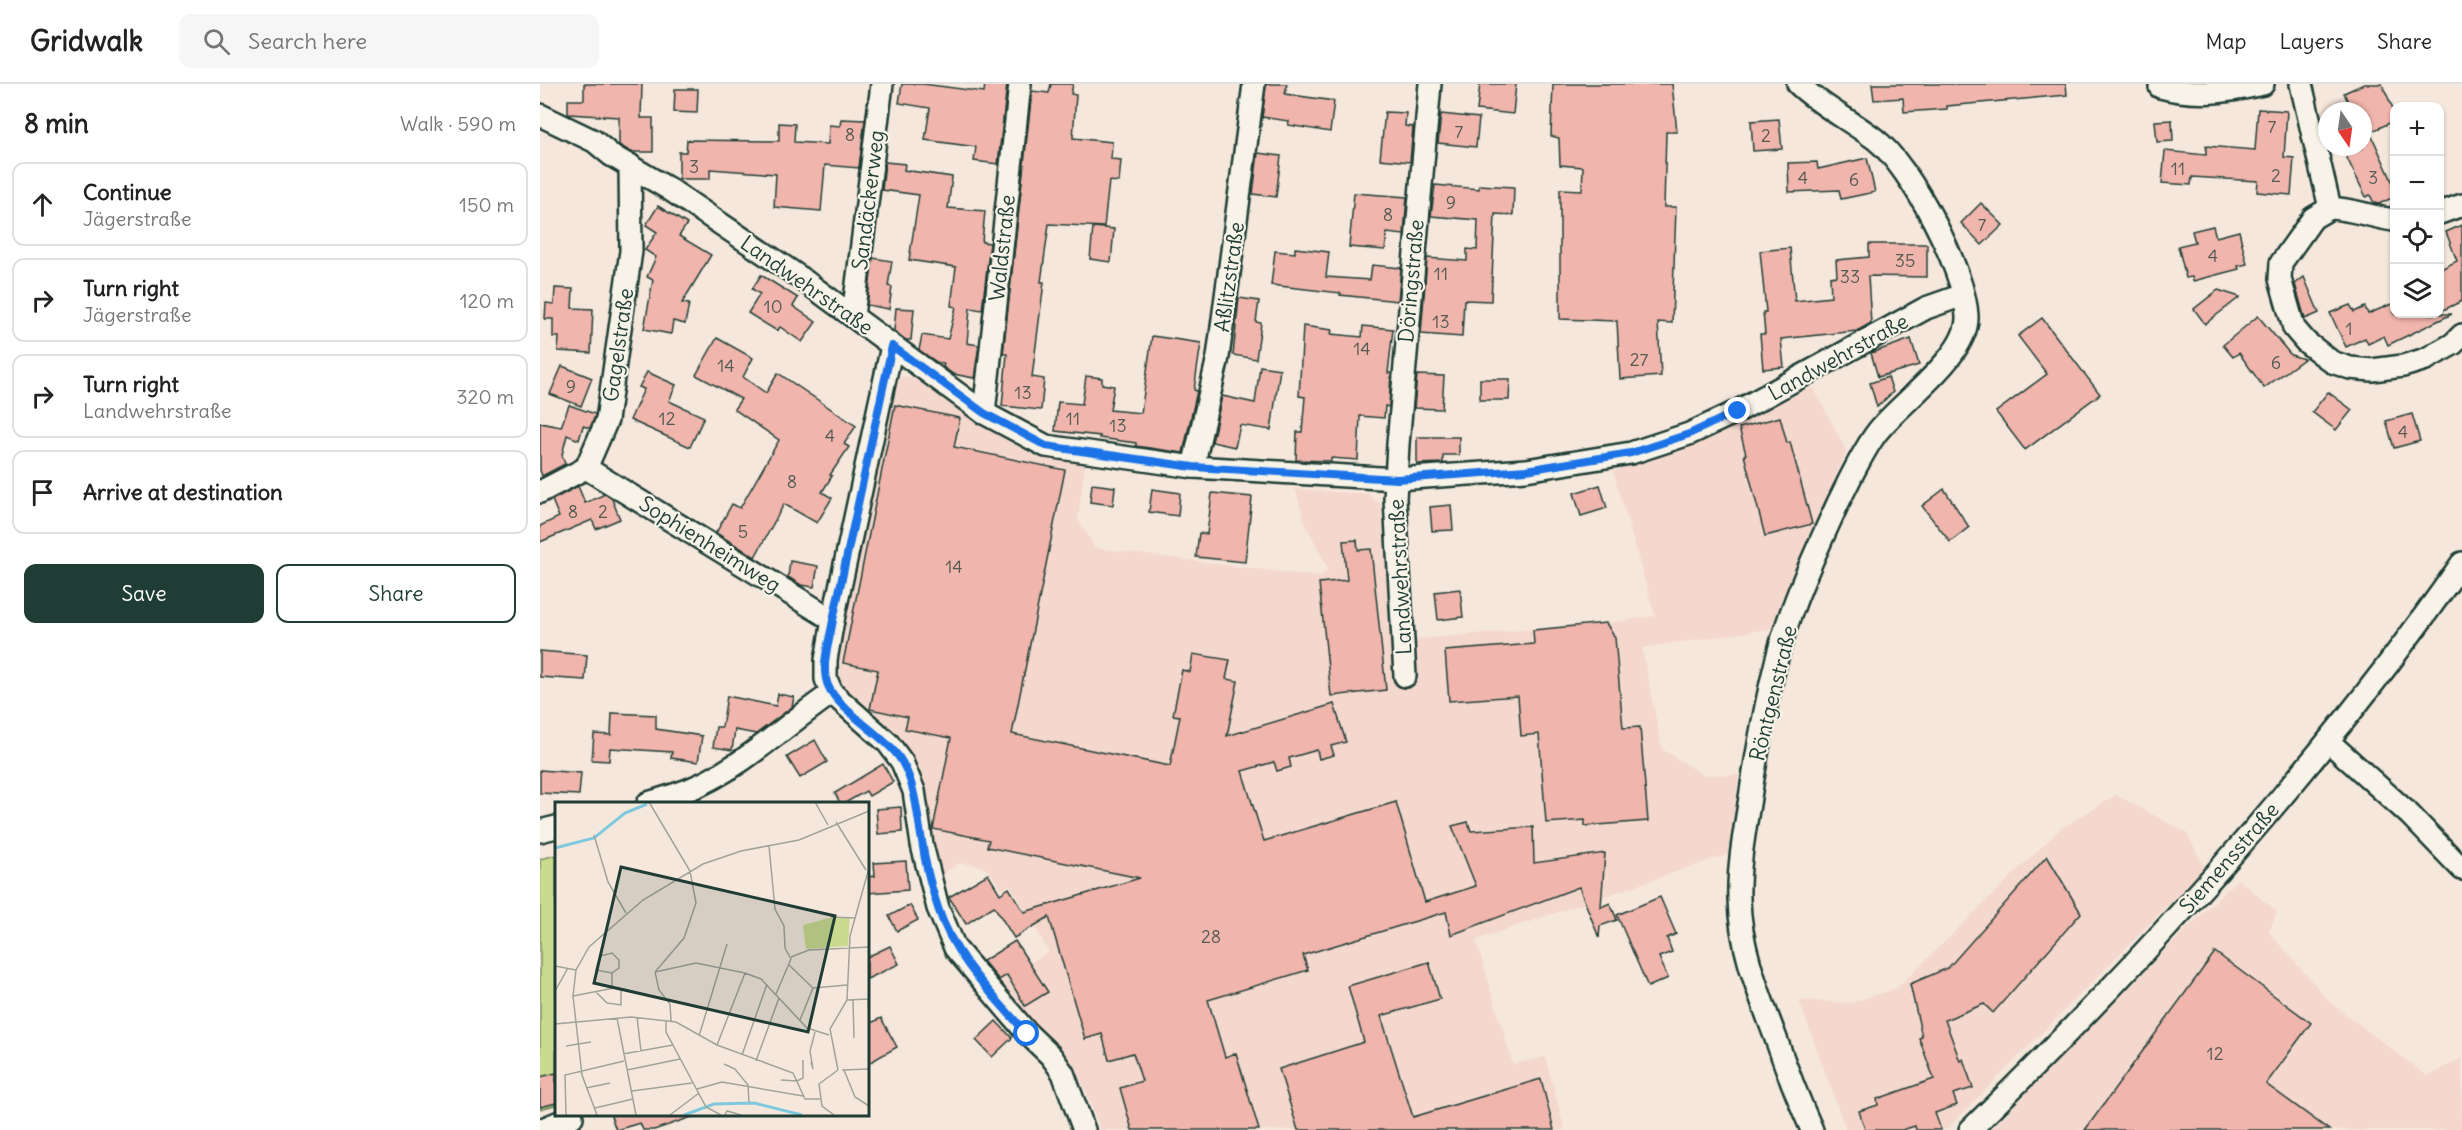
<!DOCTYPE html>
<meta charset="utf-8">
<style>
:root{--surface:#fff;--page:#f6f6f6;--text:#222;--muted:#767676;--line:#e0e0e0;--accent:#1f3d34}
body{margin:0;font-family:Delius,sans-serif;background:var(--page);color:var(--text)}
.controls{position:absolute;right:18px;top:18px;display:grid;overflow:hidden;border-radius:12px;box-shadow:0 2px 4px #0004}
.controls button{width:54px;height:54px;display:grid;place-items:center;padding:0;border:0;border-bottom:2px solid var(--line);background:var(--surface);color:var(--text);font:30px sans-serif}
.compass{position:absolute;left:1778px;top:18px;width:54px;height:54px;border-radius:50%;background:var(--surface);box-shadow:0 2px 4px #0004;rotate:167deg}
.stop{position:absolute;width:18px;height:18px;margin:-14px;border:4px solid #1a73e8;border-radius:50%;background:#fff}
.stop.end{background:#1a73e8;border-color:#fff;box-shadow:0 2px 6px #0008}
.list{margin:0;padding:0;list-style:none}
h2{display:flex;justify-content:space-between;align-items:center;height:78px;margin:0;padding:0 24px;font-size:26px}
h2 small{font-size:20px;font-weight:400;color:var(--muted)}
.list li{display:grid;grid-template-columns:39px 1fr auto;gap:18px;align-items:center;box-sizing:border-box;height:84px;margin:0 12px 12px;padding:0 12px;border:2px solid var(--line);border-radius:12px}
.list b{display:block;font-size:22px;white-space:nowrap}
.list p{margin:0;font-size:20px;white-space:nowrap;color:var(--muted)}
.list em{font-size:20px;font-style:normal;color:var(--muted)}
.actions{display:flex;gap:12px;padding:18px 24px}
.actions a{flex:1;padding:14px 0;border:2px solid var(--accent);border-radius:12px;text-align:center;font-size:21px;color:var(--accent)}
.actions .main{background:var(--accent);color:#fff}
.icon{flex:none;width:33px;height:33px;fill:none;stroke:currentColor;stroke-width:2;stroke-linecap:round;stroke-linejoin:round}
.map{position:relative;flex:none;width:1922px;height:1046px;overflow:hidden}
header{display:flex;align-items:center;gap:36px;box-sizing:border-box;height:84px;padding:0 30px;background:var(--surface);border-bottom:2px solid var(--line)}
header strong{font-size:28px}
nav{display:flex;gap:33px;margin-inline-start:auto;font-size:21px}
.search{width:420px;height:54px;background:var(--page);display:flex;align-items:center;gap:15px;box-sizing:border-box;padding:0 21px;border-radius:12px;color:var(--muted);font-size:22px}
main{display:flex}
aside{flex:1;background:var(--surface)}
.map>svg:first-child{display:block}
.built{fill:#f4d8ce}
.green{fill:#cada8e;stroke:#748c61;stroke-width:1.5}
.building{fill:#f0b5ac;stroke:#1f3d34;stroke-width:1.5}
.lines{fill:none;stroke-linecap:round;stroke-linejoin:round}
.minor-casing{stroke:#1f3d34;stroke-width:26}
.minor{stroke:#f7f3e8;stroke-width:21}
.route{stroke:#1a73e8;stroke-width:8}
.labels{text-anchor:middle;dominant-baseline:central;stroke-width:4.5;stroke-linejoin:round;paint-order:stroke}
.number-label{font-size:18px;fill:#535b52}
.street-label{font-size:21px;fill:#1f3d34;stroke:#f7f3e8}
.inset-river{fill:none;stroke:#7fc9df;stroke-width:3}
.inset-road{fill:none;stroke:#a0a399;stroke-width:1.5}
.view{fill:#1f3d34;fill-opacity:0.15;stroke:#1f3d34;stroke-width:3}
.inset-edge{fill:none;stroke:#1f3d34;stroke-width:3}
</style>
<header>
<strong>Gridwalk</strong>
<div class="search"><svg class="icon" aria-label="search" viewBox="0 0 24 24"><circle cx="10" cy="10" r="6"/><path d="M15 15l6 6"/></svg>Search here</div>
<nav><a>Map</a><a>Layers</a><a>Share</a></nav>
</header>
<main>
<aside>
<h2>8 min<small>Walk · 590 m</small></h2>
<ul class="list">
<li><svg class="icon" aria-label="ahead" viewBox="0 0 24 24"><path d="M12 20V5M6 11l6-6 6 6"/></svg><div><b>Continue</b><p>Jägerstraße</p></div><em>150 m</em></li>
<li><svg class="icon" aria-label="right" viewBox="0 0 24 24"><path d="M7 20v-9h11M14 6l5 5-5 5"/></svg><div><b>Turn right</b><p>Jägerstraße</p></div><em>120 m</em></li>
<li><svg class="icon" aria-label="right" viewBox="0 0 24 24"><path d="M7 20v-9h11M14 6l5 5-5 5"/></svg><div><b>Turn right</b><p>Landwehrstraße</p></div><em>320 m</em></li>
<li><svg class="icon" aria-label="arrive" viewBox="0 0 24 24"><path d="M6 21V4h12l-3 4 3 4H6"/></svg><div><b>Arrive at destination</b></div></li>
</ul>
<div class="actions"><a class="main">Save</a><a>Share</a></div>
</aside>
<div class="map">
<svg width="1922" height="1046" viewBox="0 0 1922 1046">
<rect width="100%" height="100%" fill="#f6e7dc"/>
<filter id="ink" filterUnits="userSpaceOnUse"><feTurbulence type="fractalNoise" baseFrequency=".0167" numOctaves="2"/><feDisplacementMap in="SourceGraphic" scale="12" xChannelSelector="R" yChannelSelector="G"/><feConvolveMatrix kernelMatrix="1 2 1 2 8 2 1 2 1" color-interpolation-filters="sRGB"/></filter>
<g filter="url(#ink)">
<!-- built -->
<g class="built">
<polygon points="353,293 372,293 478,360 512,373 545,380 538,435 555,464 780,493 788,485 766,441 755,405 828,410 841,421 852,557 1066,539 1115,532 1073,387 1151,359 1273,303 1307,368 1275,438 1246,509 1235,544 1102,564 1122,665 1163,691 1199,691 1189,770 936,856 973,980 1005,973 1025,1046 560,1046 546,1007 525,970 489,938 457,899 509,868 494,841 470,801 461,805 450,788 440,782 419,779 397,795 379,699 311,623 292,591"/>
<polygon points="1576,711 1646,748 1665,784 1406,1046 1306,1046 1259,916 1311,919 1357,904 1520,745"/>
<polygon points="1698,795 1737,828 1729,848 1790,918 1887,992 1922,974 1922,1046 1451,1046 1640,851"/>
</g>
<!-- green -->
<polygon class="green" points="16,771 16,1021 0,1025 0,775"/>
<!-- building -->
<g class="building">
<polygon points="44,0 102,0 101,34 113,34 113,68 91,68 79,61 79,33 28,30 28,16 44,16"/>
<polygon points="362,0 383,0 444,8 445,0 467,0 458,80 434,77 436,63 385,56 390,24 359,19"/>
<polygon points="511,0 533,0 531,10 536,11 533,54 572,58 571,75 581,76 579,98 569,97 564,143 509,140 501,198 504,198 492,293 504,295 501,326 462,322 467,270 463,270 492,7 509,9"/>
<polygon points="726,0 747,0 745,10 794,17 790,48 748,41 749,37 722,33"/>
<polygon points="940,0 976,0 973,30 937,26"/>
<polygon points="1013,0 1132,0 1137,48 1126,48 1124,123 1136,123 1132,239 1118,238 1121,292 1080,295 1077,237 1020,235 1020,105 1042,106 1043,83 1020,81 1019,54 1011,52"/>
<polygon points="1332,0 1526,0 1527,11 1407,22 1407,25 1364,28 1363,14 1334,16"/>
<polygon points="1824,0 1842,0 1854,27 1854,37 1830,48 1854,101 1854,113 1839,120 1834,119 1830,111 1826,113 1806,72 1823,64 1823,27 1812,27 1804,9"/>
<polygon points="135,5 158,5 157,29 134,28"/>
<polygon points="1718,25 1747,27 1744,73 1754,74 1751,111 1717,108 1718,97 1652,93 1651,101 1622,99 1625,67 1666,71 1666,62 1715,66"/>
<polygon points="845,28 866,29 865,42 873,43 870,78 840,75"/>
<polygon points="901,30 939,34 936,63 898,59"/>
<polygon points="301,35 325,36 319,84 285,81 281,127 234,123 236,90 170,85 170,95 139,95 139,68 146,68 147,56 239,57 239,39 255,40 254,58 288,60 289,41 300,42"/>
<polygon points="1239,35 1242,65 1213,67 1211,37"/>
<polygon points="1632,36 1633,57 1617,58 1615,37"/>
<polygon points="718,69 741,72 736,113 713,110"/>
<polygon points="1327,74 1335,108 1301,115 1299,106 1249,108 1248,79 1277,78 1278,85"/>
<polygon points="345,78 365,80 364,86 412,93 408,124 445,127 442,158 450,159 442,226 430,224 427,259 439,261 434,294 413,290 403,283 404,280 398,279 379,266 382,251 408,255 416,223 411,222 416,183 369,176 379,111 342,106"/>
<polygon points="895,101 939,105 939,101 974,103 973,131 955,130 951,217 924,216 922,253 881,250 887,174 927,177 927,165 937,166 938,136 891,132"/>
<polygon points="814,109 867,113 864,151 847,149 845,166 809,163"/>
<polygon points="1441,119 1463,141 1442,161 1421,139"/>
<polygon points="118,122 147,140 139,152 171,171 142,219 149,220 145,240 133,237 131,250 104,245 113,196 107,193 116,173 105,166 117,148 106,141"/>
<polygon points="1922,141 1922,217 1899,228 1899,186 1917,177 1906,148"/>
<polygon points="1673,142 1676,153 1699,147 1707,180 1698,182 1699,185 1653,197 1652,193 1646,194 1638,162 1655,158 1652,147"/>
<polygon points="553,143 574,145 571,178 550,175"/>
<polygon points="1329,160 1387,160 1387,193 1328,192 1331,239 1317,247 1241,255 1244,283 1223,285 1220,250 1225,250 1223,228 1226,228 1220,167 1250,164 1255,217 1291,213 1290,193 1297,192 1296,176 1329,173"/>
<polygon points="755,164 789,168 786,193 830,196 832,181 861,184 858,217 800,211 801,209 731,201 735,167 755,169"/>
<polygon points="333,174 352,177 348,202 352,203 349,225 327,221"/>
<polygon points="221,191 258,214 253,222 276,238 262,258 240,243 237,247 208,229 220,210 212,205"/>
<polygon points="1764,193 1779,229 1765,235 1755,200"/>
<polygon points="15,204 33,205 32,224 53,225 51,269 18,267 19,253 13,253 13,235 5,235 6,219 14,220"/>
<polygon points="1678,206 1700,213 1665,240 1654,225"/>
<polygon points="699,214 719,217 716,238 721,239 716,275 693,271"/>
<polygon points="1854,219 1854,230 1912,230 1848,261 1844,252 1828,260 1825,254 1806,263 1790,229 1810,221 1814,228 1825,223 1828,230"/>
<polygon points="356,224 374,225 371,256 366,256 354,247"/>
<polygon points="1718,232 1751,271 1764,275 1724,304 1699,269 1693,273 1683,261"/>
<polygon points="1502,234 1560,310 1485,366 1456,328 1507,290 1478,252"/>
<polygon points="763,242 792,246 791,250 822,253 823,242 853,245 848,289 851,289 849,323 845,322 844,334 820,332 818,376 791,374 791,377 756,376 757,348 762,348 765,313 759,312"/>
<polygon points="612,252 661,259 654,306 657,307 643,369 596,362 596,359 559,354 560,352 515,347 518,318 542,320 546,292 562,294 562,300 574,302 570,326 601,329"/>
<polygon points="177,254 213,274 203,293 226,309 238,289 316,342 304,360 309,363 290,391 292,392 282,408 292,414 277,439 244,420 215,473 176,449 192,420 200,424 239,356 194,325 201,315 156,291"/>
<polygon points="1371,255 1379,281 1338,293 1331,269"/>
<polygon points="22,282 52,294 41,322 10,310"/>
<polygon points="720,282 740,285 731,346 700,341 695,363 672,358 682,312 715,319"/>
<polygon points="107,288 136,301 129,317 164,333 150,363 90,336 104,305 99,303"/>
<polygon points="877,291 904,292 902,325 874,324"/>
<polygon points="1348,293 1353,308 1337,323 1330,299"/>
<polygon points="940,295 970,295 969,316 940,316"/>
<polygon points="1788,308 1812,326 1796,346 1772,328"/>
<polygon points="29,321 55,330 55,332 50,344 43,342 39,356 27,351 22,371 25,380 2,392 0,386 0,339 21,343"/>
<polygon points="355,321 420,334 414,363 525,386 472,650 630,682 640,632 633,631 642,586 650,588 653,570 690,576 686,595 698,597 687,652 794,620 806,658 791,662 794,671 779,675 777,666 749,674 751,683 737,687 734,678 702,687 724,757 856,718 885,818 936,802 912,742 928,738 931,747 993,743 994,779 1065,769 1061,823 1070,819 1077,836 1060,842 1059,854 1039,803 911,851 906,828 763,871 768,886 668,916 685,973 696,969 719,1046 592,1046 580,1004 602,997 593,969 569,976 562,950 545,955 509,833 474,854 454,822 426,840 409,813 448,790 460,810 469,804 484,828 600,794 447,763 449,756 393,745 411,654 365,645 368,633 330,625 338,586 303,579"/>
<polygon points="1872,330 1880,357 1854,364 1846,337"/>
<polygon points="1240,333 1247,359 1250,358 1272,440 1225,452 1204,371 1206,370 1199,344"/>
<polygon points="877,353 919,353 919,371 903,371 903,379 877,380"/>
<polygon points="552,400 575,403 573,421 550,418"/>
<polygon points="1060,401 1067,424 1041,432 1034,409"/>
<polygon points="38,402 45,419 65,410 72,415 80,435 56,445 52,436 0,458 0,442 19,433 12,416"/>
<polygon points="612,405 640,409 638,432 609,428"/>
<polygon points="1404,405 1429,443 1410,458 1382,422"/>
<polygon points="672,409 712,413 705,478 656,473 659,449 667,450"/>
<polygon points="911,421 913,446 892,447 890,423"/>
<polygon points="817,456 818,466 831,465 846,606 791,612 779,499 807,496 803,457"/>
<polygon points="250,477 278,482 274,503 261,501 248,493"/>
<polygon points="920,505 923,533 898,536 895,508"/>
<polygon points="1066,539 1075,554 1083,644 1100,643 1108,737 1045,742 1045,736 1006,739 999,650 981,652 978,612 909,617 905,567 994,560 993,546"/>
<polygon points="0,567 47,571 45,596 0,593"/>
<polygon points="238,610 254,613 252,623 216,650 195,646 192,666 173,663 176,643 182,643 187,612 236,622"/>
<polygon points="72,629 116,631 116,645 162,652 158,678 131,674 132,668 70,664 69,677 52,676 54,650 71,651"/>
<polygon points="275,656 287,678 260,694 247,673"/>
<polygon points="343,680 353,698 329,712 326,707 305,719 300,719 295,709"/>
<polygon points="0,686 41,689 39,711 0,709"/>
<polygon points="361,723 362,748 338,750 336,725"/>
<polygon points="1507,772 1541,829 1453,929 1444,920 1405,936 1420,977 1423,975 1433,1004 1413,1010 1417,1021 1395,1029 1401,1046 1376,1046 1375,1042 1362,1046 1325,1046 1319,1027 1338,1021 1337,1015 1394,995 1379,954 1382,953 1370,900 1408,884"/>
<polygon points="366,777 368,806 327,809 327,793 335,792 334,779"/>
<polygon points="1120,813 1136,850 1127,854 1132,868 1119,873 1128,894 1108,903 1077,831"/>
<polygon points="370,821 378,836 357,847 349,832"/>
<polygon points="475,857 508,908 485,922 467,891 459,896 443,877"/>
<polygon points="350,862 359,880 327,895 327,873"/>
<polygon points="1675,868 1771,939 1726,1000 1789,1046 1545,1046"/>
<polygon points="889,878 900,915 841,932 873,1033 1001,995 1014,1046 758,1046 739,985 824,958 808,902"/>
<polygon points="341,934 357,963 327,980 327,941"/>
<polygon points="456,937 472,954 452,973 436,956"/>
<polygon points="16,989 16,1019 0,1023 0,993"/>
<polygon points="70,1029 155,1029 155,1032 114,1046 103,1046 100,1039 76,1046"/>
</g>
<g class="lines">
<defs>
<g id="minor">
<path d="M1258 0C1281 22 1310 36 1335 55 1371 83 1425 186 1427 232 1429 271 1362 317 1338 347 1323 366 1309 397 1298 419 1277 465 1254 514 1240 563 1226 614 1217 667 1209 720 1204 750 1198 784 1199 815 1200 863 1218 907 1235 952 1246 984 1258 1015 1272 1046"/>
<polyline points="1761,0 1790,124 1773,134 1741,179 1740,195 1754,244 1766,258 1792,278 1810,284 1832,286 1863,282 1886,275 1913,260 1922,251"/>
<path d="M1620 3C1656 13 1687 8 1723 0"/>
<polyline points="0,31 54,57 71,71 129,105 258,192 444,329 506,362 653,383 857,395 986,386 1091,369 1149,350 1198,327 1386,224 1423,211"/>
<path d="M1790 124C1812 125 1832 133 1854 136"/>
<polyline points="1900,129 1922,121"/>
<polyline points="313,232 342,0"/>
<polyline points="352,262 293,536 286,576 286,595 292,609 348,659 362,678 374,707 382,761 398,824 415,864 487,949 511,972 523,989 544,1046"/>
<polyline points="444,329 480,0"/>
<polyline points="653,383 678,273 714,0"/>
<polyline points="46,384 293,536"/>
<polyline points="0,408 46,384 67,336 91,167 90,81"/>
<polyline points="865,592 855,415 858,360 890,0"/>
<polyline points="1788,657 1870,731 1922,785"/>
<path d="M108 719C121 715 135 711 148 706 201 685 245 641 292 609"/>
<polyline points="0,747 16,743"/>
<polyline points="0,1046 32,1033"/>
<path d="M1430 1046C1610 871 1778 685 1922 479"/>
</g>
</defs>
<!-- minor casing -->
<use href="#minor" class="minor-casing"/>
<!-- minor -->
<use href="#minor" class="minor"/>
</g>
</g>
<g class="lines" filter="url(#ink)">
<!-- route -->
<path class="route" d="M487 950C453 911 414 874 398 824 391 803 385 779 382 757 377 731 376 702 362 678 346 650 291 624 286 595 282 577 290 555 293 536L352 262 444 329 506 362 653 383 857 395 986 386 1091 369 1149 350 1198 327"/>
</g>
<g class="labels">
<!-- number labels -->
<g class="number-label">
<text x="1732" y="42">7</text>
<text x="919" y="47">7</text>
<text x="310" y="50">8</text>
<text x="1226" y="51">2</text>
<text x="154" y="82">3</text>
<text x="1638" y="84">11</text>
<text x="1736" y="91">2</text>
<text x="1263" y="93">4</text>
<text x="1833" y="93">3</text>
<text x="1314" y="95">6</text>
<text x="911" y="118">9</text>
<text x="848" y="130">8</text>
<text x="1442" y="140">7</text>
<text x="1673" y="171">4</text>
<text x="1365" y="176">35</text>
<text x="901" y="189">11</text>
<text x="1310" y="192">33</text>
<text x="233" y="222">10</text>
<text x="901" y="237">13</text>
<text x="1809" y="244">1</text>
<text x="822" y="264">14</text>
<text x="1099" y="275">27</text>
<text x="1736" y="278">6</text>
<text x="186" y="281">14</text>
<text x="31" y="302">9</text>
<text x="483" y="308">13</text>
<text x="127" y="334">12</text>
<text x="533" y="334">11</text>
<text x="578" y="341">13</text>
<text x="1863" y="347">4</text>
<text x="290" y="351">4</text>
<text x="252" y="397">8</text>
<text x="33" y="427">8</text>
<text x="63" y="427">2</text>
<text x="203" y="447">5</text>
<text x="414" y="482">14</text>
<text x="671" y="852">28</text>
<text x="1675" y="969">12</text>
</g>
<!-- street labels -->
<g class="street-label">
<text transform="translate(328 116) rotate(-83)">Sandäckerweg</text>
<text transform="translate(462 164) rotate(-84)">Waldstraße</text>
<text transform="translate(689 193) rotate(-82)">Aßlitzstraße</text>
<text transform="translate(871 197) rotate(-85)">Döringstraße</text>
<text transform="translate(267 201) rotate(35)">Landwehrstraße</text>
<text transform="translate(78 261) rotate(-82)">Gagelstraße</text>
<text transform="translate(1298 273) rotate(-29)">Landwehrstraße</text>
<text transform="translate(170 460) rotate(32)">Sophienheimweg</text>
<text transform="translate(860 493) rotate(-93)">Landwehrstraße</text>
<text transform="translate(1233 609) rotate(-76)">Röntgenstraße</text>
<text transform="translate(1689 774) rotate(-49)">Siemensstraße</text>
</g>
</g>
<!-- overview -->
<g transform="translate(15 718)">
<rect width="314" height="314" fill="#f6e7dc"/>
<path d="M274 116H295L293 144 251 147 248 123Z" fill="#cada8e"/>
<path class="inset-river" d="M0 46 39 36 70 11 92 2M129 313 159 302 199 301 247 313"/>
<path class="inset-road" d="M94 0 135 69 141 101 129 136 100 170M260 0 273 23M281 20 311 68M39 33 53 80 71 111M214 44 220 107 229 124 230 146 236 157 221 192M276 115 300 116M236 155 254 148 314 145M234 163 258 186M0 164 21 168M100 170 141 161 190 171 206 177 252 226 274 233M100 170 104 188 115 202 116 219M57 171 41 168 45 154 57 151 64 158V166L57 171V186M0 189 13 166M41 190 52 201 66 203V186M18 194 59 186 73 188M313 197 314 218M292 198 314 197M298 198 299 236M82 215 86 249M62 216 81 313M111 218V230L151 305 166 313M245 218 258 186 292 183M0 222 76 215 121 220 162 243 238 271 250 297H265M144 234 172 142M162 243 190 171M11 244 36 240M68 252 118 243M187 253 212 182M201 259 224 196M256 260 258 267 255 249 260 230M169 262 180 267 193 283 194 300M72 268 125 257M283 268 275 227 292 198 295 134 314 66M287 268 314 267M289 268 300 295 314 304M226 278 242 279 248 276V258M31 286 55 281M142 287 167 280 248 294M77 289 137 281M40 306 78 297M11 313 10 273 69 259M42 313 27 273 18 194 21 168 34 145 88 98 148 62 186 49 244 38 314 9M115 313 144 291M170 313 172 309 186 313M279 313 267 304 264 282 283 268"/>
<path class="view" d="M66 65 280 114 253 230 39 181Z"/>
<rect width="314" height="314" class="inset-edge"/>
</g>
</svg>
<div class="controls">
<button>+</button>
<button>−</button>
<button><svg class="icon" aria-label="locate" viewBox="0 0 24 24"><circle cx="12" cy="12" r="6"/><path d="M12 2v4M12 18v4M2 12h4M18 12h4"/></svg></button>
<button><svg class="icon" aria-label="layers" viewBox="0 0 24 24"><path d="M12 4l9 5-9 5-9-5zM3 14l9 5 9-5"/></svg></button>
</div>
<svg class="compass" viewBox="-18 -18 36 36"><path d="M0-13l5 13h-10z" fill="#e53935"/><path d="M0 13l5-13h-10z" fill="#767676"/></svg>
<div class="stop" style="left:487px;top:950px"></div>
<div class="stop end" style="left:1198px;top:327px"></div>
</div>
</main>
